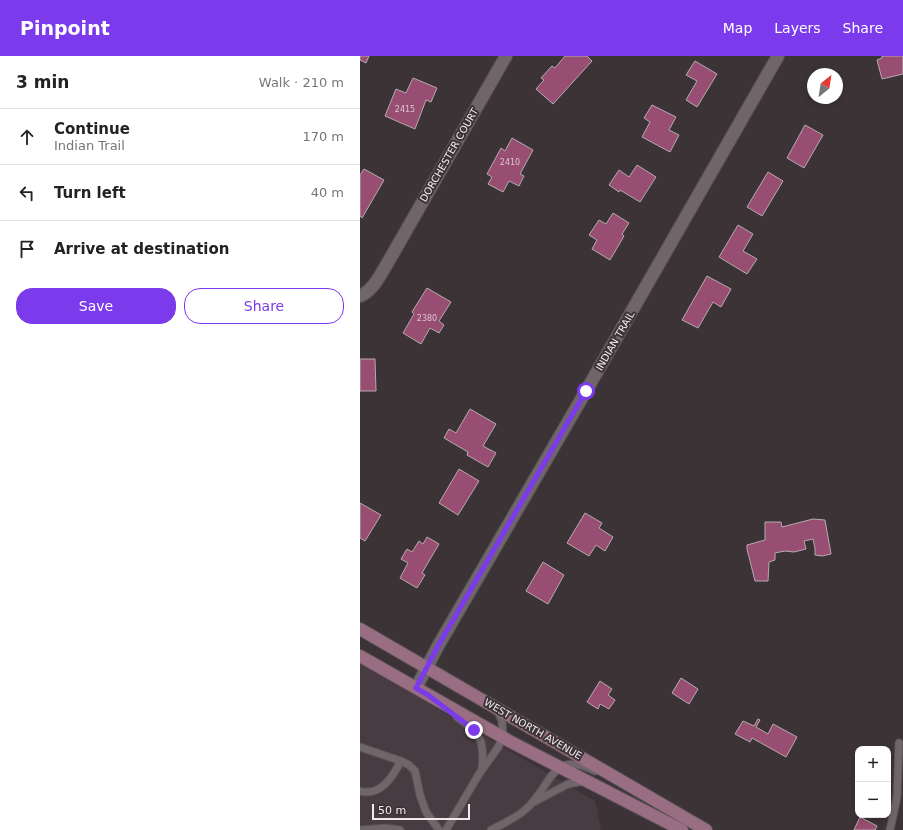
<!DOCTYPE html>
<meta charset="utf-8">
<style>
:root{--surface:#fff;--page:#f6f6f6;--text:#222;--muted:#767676;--line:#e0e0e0;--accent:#7c3aed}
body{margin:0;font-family:"DejaVu Sans",sans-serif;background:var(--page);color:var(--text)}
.controls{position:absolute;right:12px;bottom:12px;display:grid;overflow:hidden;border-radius:8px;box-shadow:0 2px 6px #0003}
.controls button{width:36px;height:36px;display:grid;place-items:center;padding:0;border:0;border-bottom:1px solid var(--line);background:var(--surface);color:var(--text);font:20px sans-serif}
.compass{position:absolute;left:447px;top:12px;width:36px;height:36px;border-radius:50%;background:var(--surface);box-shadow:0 2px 6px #0003;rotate:30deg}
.scale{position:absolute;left:12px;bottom:10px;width:98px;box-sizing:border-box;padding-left:4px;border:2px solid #f1ebed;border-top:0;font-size:11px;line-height:14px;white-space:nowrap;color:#f1ebed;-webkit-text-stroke:3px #3c3337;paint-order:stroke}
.stop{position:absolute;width:12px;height:12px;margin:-9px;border:3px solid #7c3aed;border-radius:50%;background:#fff}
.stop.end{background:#7c3aed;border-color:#fff;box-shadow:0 1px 4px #0008}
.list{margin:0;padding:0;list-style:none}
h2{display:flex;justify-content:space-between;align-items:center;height:52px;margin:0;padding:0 16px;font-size:17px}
h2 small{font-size:13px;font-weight:400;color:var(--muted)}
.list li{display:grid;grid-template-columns:26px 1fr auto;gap:12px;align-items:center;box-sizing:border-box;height:56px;padding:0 16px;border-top:1px solid var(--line)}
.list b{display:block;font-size:15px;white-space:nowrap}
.list p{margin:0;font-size:13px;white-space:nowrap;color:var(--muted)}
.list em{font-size:13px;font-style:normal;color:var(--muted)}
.actions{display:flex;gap:8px;padding:12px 16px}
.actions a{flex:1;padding:9px 0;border:1px solid var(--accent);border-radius:16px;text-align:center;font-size:14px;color:var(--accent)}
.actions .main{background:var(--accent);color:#fff}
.icon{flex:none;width:22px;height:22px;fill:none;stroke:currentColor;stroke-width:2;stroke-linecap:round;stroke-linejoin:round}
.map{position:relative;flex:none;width:543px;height:774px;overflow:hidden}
header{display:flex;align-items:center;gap:24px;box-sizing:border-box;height:56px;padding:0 20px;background:var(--accent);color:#fff}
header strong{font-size:19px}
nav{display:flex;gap:22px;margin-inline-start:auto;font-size:14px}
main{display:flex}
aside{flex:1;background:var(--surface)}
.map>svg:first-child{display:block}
.built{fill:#493b42}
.building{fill:#984e72;stroke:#b6abaf}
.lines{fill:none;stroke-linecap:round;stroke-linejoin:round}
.lane-casing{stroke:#585154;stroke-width:9}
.street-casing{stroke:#585154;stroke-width:14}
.secondary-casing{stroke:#585154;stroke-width:14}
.lane{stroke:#70666a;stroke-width:7}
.street{stroke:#70666a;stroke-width:12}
.secondary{stroke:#996e82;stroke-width:12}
.route{stroke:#7c3aed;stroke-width:5}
.labels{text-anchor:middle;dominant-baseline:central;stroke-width:4;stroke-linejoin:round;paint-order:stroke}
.number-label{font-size:8px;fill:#dbc4ce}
.street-label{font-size:10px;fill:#f1ebed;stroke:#3c3337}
</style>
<header>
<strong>Pinpoint</strong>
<nav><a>Map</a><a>Layers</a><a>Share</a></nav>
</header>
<main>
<aside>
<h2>3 min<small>Walk · 210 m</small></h2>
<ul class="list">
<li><svg class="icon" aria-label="ahead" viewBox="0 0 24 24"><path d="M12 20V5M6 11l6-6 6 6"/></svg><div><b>Continue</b><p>Indian Trail</p></div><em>170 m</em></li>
<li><svg class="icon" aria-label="left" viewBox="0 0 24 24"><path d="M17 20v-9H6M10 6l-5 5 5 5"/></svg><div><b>Turn left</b></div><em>40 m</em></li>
<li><svg class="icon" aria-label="arrive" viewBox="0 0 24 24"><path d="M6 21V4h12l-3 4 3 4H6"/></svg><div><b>Arrive at destination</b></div></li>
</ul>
<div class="actions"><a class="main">Save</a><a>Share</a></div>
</aside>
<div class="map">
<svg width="543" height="774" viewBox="0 0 543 774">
<rect width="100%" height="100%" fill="#3c3337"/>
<!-- built -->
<polygon class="built" points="0,604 85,657 235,745 241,773 239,774 0,774"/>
<!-- building -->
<g class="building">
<polygon points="0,0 9,0 6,7 0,4"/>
<polygon points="205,0 227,0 232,5 193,48 176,33 184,24 181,22 192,10 195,12"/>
<polygon points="522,0 543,0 543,18 522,23 517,4 522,2"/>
<polygon points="335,5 357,18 337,51 326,44 337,25 326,19"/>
<polygon points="53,22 77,32 71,46 66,44 55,73 25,60 36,33 46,37"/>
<polygon points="292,49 316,61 309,74 319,79 310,96 282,81 290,66 284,62"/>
<polygon points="445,69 463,79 444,112 427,102"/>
<polygon points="152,82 173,94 160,118 164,120 159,130 149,125 143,136 128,128 132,121 127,118 141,92 145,95"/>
<polygon points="277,109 296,121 280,146 260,134 259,136 249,129 259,114 269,121"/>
<polygon points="4,113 24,124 2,162 0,160 0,119"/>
<polygon points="408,116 423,125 402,160 387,151"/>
<polygon points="253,157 269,167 262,178 264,180 250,204 232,193 237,184 229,179 239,164 246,168"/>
<polygon points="378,169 393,178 383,195 397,203 387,218 359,201"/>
<polygon points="347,220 371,233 361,251 353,246 338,272 322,264"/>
<polygon points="67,232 91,246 79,265 84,269 79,277 70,272 61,288 43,277 54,258 52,256"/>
<polygon points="0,303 15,303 16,335 0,335"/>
<polygon points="110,353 136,368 123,390 136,397 128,411 107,399 108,396 84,382 89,373 96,377"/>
<polygon points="99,413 119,425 98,459 79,447"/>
<polygon points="0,447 21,459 5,485 0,482"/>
<polygon points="225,457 242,467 239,472 253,481 245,495 236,489 229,500 207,487"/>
<polygon points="453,463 465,464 471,498 462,500 455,499 455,492 453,483 444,485 446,493 434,496 425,495 415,497 415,504 409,506 408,525 395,525 387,493 387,489 405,484 405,466 421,466 422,471"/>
<polygon points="67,481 79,488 62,517 65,519 57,532 40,522 48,507 41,503 47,493 52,496 59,485 63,488"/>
<polygon points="183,506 204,519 188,548 166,535"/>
<polygon points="321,622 338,633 329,648 312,637"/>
<polygon points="240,625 252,633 248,639 255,644 249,653 240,648 238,653 227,646"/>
<polygon points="398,663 400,664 396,671 408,678 413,668 437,681 426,701 392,682 390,686 375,678 383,665 394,670"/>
<polygon points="500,761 517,770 515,774 494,774"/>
</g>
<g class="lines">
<defs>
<g id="lane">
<path d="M97 661C120 678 125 683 122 713"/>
<path d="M0 691 41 705C33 720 21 741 0 735"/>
<polyline points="41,705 49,709 55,715 60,739 66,756 79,774"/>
<polyline points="174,746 208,728 225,725"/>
<polyline points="1,774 26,772 40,774"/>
<polyline points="86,774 119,718 137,693 143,682 142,665 137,653"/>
<path d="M131 774C143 768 156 762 166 753 192 730 191 693 235 715"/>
<polyline points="530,774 537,741 539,687"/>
</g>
<g id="street">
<path d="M0 240C13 235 20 219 27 208L146 0"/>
<polyline points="56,632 78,590 226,335 418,0"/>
</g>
<g id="secondary">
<polyline points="0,573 346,774"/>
<polyline points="0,600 151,686 322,774"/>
</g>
</defs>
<!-- lane casing -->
<use href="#lane" class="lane-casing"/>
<!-- street casing -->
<use href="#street" class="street-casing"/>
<!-- secondary casing -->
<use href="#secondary" class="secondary-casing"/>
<!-- lane -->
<use href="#lane" class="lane"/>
<!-- street -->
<use href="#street" class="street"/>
<!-- secondary -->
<use href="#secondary" class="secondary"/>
</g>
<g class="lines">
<!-- route -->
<polyline class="route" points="114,674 68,639 56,632 78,590 226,335"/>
</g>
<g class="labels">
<!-- number labels -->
<g class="number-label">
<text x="45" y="53">2415</text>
<text x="150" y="106">2410</text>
<text x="67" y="262">2380</text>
</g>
<!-- street labels -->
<g class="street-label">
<text transform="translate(89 99) rotate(-60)">DORCHESTER COURT</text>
<text transform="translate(255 285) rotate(-60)">INDIAN TRAIL</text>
<text transform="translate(173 673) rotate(30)">WEST NORTH AVENUE</text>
</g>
</g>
</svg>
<div class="controls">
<button>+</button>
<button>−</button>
</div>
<svg class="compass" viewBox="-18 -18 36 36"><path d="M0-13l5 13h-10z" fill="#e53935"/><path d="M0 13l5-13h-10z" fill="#767676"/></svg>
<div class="scale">50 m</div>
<div class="stop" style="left:226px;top:335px"></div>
<div class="stop end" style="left:114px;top:674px"></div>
</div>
</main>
